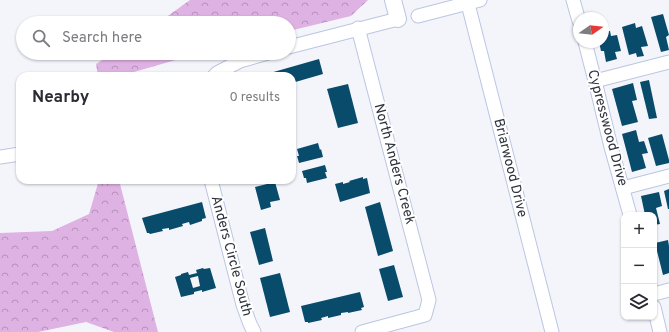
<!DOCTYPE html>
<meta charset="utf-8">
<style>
:root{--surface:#fff;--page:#f7f7f7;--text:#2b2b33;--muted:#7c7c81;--line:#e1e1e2}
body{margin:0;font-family:Overpass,sans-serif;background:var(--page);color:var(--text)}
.controls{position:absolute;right:12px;bottom:12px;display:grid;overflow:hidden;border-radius:8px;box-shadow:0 1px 3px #0004}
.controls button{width:36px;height:36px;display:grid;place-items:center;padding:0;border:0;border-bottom:1px solid var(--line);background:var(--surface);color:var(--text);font:20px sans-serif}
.compass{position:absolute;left:573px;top:12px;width:36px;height:36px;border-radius:50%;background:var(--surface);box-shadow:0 1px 3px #0004;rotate:76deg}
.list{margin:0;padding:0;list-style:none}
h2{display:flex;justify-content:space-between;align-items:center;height:52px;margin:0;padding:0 16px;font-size:17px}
h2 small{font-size:13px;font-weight:400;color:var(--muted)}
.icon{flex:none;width:22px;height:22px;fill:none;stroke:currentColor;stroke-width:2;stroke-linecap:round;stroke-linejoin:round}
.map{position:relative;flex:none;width:669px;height:332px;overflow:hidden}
.search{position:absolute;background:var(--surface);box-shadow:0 1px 3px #0004;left:16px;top:16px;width:280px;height:44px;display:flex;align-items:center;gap:10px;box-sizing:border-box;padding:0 14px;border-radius:22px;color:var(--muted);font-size:15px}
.panel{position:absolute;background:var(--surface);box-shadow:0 1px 3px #0004;left:16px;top:72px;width:280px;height:112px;border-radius:12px}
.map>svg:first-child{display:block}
.forest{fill:url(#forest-crowns)}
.building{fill:#094b6b;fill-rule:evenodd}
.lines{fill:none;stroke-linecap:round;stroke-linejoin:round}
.minor-casing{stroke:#bac6e1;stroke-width:15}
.tertiary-casing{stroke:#bac6e1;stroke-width:18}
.minor{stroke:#fff;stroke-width:13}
.tertiary{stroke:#fff;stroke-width:16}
.labels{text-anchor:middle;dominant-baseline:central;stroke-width:4;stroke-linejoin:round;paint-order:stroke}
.street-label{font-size:14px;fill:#2e333d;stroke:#fff}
</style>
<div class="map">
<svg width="669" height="332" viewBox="0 0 669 332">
<defs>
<pattern id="forest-crowns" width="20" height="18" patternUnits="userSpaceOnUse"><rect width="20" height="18" fill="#deb2e2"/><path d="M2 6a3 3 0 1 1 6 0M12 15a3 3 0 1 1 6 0" fill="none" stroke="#b491b8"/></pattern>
</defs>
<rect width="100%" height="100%" fill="#f3f5fb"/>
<!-- forest -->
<g class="forest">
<polygon points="190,0 368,0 351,16 289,31 289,23 158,23"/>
<polygon points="113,53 200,53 120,76 98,76 96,64"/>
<polygon points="99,180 119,180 158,332 114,332 86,322 38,332 0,332 0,233 52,231 89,214"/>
</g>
<!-- building -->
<g class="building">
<polygon points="663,14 669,35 666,37 669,50 661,52 651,17"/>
<polygon points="635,23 636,28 642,26 648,46 641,47 644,56 637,57 636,53 629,55 622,27"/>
<polygon points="610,31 611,36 617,35 621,51 615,52 617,59 606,62 604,51 601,51 599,42 603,42 603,32"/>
<polygon points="319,59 323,74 292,83 292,76 271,76 270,73"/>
<polygon points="649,80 657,118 649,119 640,82"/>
<polygon points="633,83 637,100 632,101 638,122 622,126 612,89"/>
<polygon points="348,84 358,123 338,128 327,89"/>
<polygon points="636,130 639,142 644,141 648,153 642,154 646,168 632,172 622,134"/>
<polygon points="662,134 669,160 669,163 656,166 648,138"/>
<polygon points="318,143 320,150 321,149 323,157 299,163 297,156 299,156 297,149"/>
<polygon points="325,165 327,172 325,172 327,178 307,183 306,178 304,178 302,171"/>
<polygon points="363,177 363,179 367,178 370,193 340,202 335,184 343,182 343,184 350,182 349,181"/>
<polygon points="275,182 280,200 270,202 271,207 261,210 255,187"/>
<polygon points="669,189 669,209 668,209 664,191"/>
<polygon points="659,192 662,206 656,208 660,224 654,225 654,215 645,215 641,196"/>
<polygon points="202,202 206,218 202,219 202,221 190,225 189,222 182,224 183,226 169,230 169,228 162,229 163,231 150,234 149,233 147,233 142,218"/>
<polygon points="380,202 393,251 378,256 365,207"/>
<polygon points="265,228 273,261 259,265 250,232"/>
<polygon points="668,240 669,246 669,273 663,275 655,243"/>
<polygon points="394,265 403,297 388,301 379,269"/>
<path d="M203 268 204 269 210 268 216 288 202 292V290L194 292V294L181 297 175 277 181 275V274L188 272 189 275 197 273 196 270ZM198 276 200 286 193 288 190 278Z"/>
<polygon points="280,273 290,312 270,317 260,278"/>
<polygon points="360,292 364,307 361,308 362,310 348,313 348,312 341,313 341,315 328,318 328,316 321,318 322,320 308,323 308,322 305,322 301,306"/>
</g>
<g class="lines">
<defs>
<g id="minor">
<polyline points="573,0 579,21"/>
<polyline points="468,4 552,332"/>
<polyline points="418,16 480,0"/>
<polyline points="358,28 429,300 425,315 362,332"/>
<polyline points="585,42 595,81 611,147 630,215"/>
<polyline points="289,47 398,19"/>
<polyline points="214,76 217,73 240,61 268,53"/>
<polyline points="595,81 669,62"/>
<polyline points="0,157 20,154"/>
<polyline points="211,180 243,305 250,324 254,332"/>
<polyline points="623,188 669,176"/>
<polyline points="654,294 669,290"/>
<polyline points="654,307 660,332"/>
</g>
<polyline id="tertiary" points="393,0 398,19"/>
</defs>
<!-- minor casing -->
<use href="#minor" class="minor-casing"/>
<!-- tertiary casing -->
<use href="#tertiary" class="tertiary-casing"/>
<!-- minor -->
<use href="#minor" class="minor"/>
<!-- tertiary -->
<use href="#tertiary" class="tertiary"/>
</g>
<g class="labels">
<!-- street labels -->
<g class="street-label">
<text transform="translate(607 128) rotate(75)">Cypresswood Drive</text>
<text transform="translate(394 164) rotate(75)">North Anders Creek</text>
<text transform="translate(510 168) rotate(76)">Briarwood Drive</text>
<text transform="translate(231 256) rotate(75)">Anders Circle South</text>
</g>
</g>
</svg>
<div class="controls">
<button>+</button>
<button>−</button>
<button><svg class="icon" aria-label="layers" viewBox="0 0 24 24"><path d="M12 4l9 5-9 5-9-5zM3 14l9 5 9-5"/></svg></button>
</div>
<svg class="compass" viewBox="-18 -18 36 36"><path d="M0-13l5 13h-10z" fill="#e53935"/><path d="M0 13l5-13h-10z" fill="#7c7c81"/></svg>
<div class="search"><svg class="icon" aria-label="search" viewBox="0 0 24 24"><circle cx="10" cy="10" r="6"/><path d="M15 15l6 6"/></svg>Search here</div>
<section class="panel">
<h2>Nearby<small>0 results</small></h2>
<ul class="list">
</ul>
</section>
</div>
